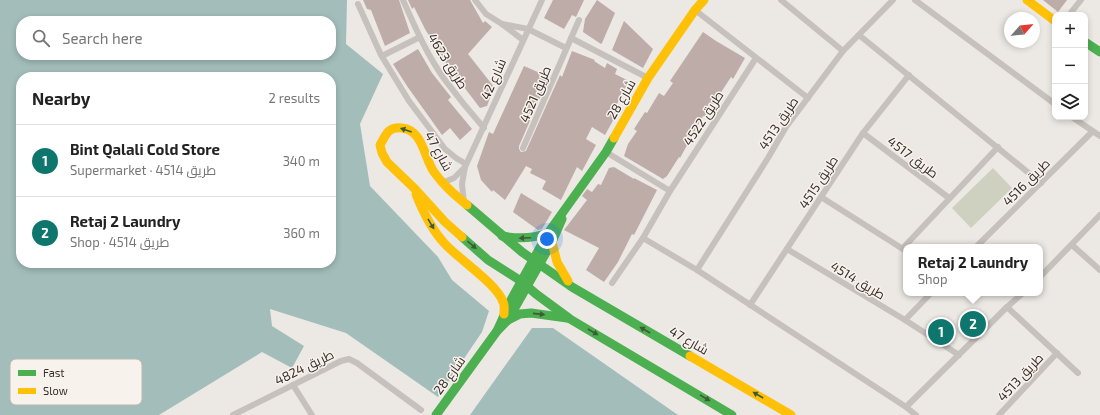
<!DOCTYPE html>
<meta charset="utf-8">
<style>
:root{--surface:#fff;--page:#f6f6f6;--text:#222;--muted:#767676;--line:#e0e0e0;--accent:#0f766e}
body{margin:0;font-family:"Exo 2",Cairo,sans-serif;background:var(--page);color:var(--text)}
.controls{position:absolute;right:12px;top:12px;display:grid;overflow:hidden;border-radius:8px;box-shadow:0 2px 6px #0003}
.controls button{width:36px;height:36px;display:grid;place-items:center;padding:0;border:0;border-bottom:1px solid var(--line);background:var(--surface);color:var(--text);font:20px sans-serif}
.compass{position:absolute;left:1004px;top:12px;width:36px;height:36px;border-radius:50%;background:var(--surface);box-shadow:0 2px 6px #0003;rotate:63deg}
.you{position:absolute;left:547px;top:239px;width:14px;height:14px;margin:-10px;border:3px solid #fff;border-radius:50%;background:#1a73e8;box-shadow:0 0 0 6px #1a73e833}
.badge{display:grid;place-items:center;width:26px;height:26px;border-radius:50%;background:var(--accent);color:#fff;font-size:13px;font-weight:700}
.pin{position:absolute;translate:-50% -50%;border:2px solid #fff;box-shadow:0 1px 4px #0006}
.popup{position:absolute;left:903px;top:244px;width:140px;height:52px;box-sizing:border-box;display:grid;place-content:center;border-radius:8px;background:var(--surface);filter:drop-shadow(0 1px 3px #0005);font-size:13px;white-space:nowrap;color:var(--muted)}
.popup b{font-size:15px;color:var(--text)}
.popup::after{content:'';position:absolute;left:50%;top:100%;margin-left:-8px;border:8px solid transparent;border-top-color:var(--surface)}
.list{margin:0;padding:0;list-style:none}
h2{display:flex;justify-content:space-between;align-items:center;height:52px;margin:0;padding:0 16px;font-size:17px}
h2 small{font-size:13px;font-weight:400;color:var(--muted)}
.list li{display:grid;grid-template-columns:26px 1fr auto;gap:12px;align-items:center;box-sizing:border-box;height:72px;padding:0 16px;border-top:1px solid var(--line)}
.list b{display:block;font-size:15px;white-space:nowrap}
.list p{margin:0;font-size:13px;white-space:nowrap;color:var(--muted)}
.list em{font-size:13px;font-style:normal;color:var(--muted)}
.icon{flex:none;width:22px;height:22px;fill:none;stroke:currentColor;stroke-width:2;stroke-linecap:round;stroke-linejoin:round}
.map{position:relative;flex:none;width:1100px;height:415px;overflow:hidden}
.search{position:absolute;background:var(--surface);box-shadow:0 2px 6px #0003;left:16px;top:16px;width:320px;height:44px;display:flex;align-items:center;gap:10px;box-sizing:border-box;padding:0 14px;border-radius:16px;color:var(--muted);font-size:15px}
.panel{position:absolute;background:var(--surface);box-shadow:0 2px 6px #0003;left:16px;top:72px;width:320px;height:196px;border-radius:16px}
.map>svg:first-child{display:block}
.green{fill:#cfd1c0}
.water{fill:#a2bdba;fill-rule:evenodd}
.building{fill:#beaca8}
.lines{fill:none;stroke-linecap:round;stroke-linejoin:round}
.street{stroke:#c7c1bd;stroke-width:6}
.fast{stroke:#4caf50;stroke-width:9}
.slow{stroke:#ffc107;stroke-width:9}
.oneway{fill:#3e5b38}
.labels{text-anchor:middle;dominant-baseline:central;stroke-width:3;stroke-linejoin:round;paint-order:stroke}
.street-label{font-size:13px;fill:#372e2b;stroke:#f8f2ed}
.key{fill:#f8f2ed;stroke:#beb7b3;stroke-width:1}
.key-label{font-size:11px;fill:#372e2b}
</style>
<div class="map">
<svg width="1100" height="415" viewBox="0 0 1100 415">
<rect width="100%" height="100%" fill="#ece8e4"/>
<!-- green -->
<polygon class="green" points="993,168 1012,188 971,228 952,208"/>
<!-- water -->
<g class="water">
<path d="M0 0H347L346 44 383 74 360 124 370 186 438 257 452 280 489 311 482 332 438 397 346 333 270 309 272 326 304 346 292 368 262 352 159 415H0ZM21 21H331V55H21ZM21 77H331V263H21Z"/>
<polygon points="532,328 553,328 678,415 470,415"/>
</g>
<!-- building -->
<g class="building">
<polygon points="363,0 399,0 410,33 385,46 371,10 367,9"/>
<polygon points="408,0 470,0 483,23 485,21 492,27 468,54 494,87 487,106 480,108 448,66 425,29 414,7 412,9"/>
<polygon points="553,0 584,0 576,17 572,15 564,29 544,18"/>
<polygon points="597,0 615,13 602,43 601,44 583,32 585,19"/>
<polygon points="1043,0 1067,0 1058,12"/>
<polygon points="624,21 653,49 643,68 612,50"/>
<polygon points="703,32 716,41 745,58 733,79 731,77 705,117 703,116 680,158 679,157 667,176 663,179 624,156 628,144 637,131 634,129 645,112 647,113 659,93 664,96 673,83 670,81"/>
<polygon points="418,49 432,73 451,97 448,100 472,129 460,140 450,128 442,135 407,86 393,64"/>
<polygon points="572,51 595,60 594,61 605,68 607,63 617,69 615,74 629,81 616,106 620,108 605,135 592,127 586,139 596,145 582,171 577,167 561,200 542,189 546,181 530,173 532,169 526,166 505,200 493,190 492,192 481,180 477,166 489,132 493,134 524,66 549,77 519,146 519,149 521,152 526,151 560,75 562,77"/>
<polygon points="614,167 634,179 634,178 657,190 634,235 632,234 618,262 604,282 586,270 599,248 564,230 587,200 582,196 587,189 592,192 598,184 601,185 609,168"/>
<polygon points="521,193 552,212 542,229 538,230 513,212"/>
</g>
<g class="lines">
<!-- street -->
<g class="street">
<path d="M403 0C415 27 427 55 445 80 457 96 470 112 484 128"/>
<polyline points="475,0 486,14 502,24 523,40"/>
<polyline points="781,0 843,51"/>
<polyline points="915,0 1055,104"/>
<polyline points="358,4 381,55 409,101 445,149 456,158 466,164"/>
<polyline points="695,10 808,98"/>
<polyline points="1069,15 1081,0"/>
<polyline points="502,24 528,29 566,48"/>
<polyline points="859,35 1041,183"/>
<polyline points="571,38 648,78"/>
<polyline points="382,56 420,37"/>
<polyline points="1072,117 1100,136"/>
<polyline points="863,133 949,198"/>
<polyline points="523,148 579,20"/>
<polyline points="606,152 670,191"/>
<polyline points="442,183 454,178 464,168"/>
<polyline points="821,197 906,251"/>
<polyline points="464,203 462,184 465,167 542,0"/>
<polyline points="643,238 697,270 906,407 916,415"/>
<polyline points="1072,245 1100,270"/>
<polyline points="976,247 1092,132"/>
<polyline points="903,248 998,147"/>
<polyline points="787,249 905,320 959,355"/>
<polyline points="697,270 768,158 786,127 843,51 893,0"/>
<polyline points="1040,277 1100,215"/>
<polyline points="612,283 643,238 670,191 756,58"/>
<polyline points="750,305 863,133 909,75"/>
<polyline points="1007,307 1078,373"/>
<polyline points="905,320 931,293"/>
<polyline points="293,385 312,415"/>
<polyline points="906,407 1007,307 1023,293"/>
<polyline points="233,415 341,361 349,359 357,363 421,410"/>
<polyline points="999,415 1057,353"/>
</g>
<!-- fast -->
<g class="fast">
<polyline points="1085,42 1100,52"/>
<polyline points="467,205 522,252 572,287 690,356"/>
<path d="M502 236C518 239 532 239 548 233"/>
<polyline points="462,237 488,260 521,281 536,294 570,319 732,415"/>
<polyline points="508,320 520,314 531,313 567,318"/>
<polyline points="497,331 511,300 548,233 606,152 614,138"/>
<polyline points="436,415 497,331 508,320 552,242 562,219"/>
</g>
<!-- slow -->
<g class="slow">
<polyline points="1027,0 1055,21"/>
<polyline points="614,138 648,78 695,10 704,0"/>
<path d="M416 194C423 212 432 230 445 244 460 260 497 284 503 302 505 305 504 310 504 314"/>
<path d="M462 237 445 222 415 189 387 162 382 153 380 145C386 135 388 126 402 128 423 130 424 158 434 172 443 185 455 195 467 205"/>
<polyline points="552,242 557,262 568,281"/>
<polyline points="690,356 791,415"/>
</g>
</g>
<!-- one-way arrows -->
<defs><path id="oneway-solid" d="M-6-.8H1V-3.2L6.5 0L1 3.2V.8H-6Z"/></defs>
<g class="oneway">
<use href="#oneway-solid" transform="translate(406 130) rotate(-161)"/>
<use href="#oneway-solid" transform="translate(431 224) rotate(59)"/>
<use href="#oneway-solid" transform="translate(525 238) rotate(178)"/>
<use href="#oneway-solid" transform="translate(472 245) rotate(41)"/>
<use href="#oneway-solid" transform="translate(539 314) rotate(6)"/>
<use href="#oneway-solid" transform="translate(645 330) rotate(-150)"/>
<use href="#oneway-solid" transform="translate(593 332) rotate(30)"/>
<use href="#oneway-solid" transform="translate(758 395) rotate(-150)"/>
<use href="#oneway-solid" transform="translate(705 398) rotate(31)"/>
</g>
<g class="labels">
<!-- street labels -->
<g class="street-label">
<text transform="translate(448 61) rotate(58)">طريق 4623</text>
<text transform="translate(493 79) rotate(-66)">شارع 42</text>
<text transform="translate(535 94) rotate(-67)">طريق 4521</text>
<text transform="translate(621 99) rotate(-60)">شارع 28</text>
<text transform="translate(703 118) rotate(-57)">طريق 4522</text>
<text transform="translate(778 123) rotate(-56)">طريق 4513</text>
<text transform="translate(439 151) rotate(61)">شارع 47</text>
<text transform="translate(913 157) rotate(37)">طريق 4517</text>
<text transform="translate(818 182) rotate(-57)">طريق 4515</text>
<text transform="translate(1026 182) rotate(-45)">طريق 4516</text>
<text transform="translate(858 280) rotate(31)">طريق 4514</text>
<text transform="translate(689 340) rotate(30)">شارع 47</text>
<text transform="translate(304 367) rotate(-26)">طريق 4824</text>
<text transform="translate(449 375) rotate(-54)">شارع 28</text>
<text transform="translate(1020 377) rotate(-47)">طريق 4513</text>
</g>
</g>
<!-- legend -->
<rect x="10" y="359" width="132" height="46" rx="6" class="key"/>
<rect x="18" y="370" width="18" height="6" fill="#4caf50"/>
<rect x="18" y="388" width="18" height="6" fill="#ffc107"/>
<g class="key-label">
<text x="43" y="377">Fast</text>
<text x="43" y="395">Slow</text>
</g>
</svg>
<div class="controls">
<button>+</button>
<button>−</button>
<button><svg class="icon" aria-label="layers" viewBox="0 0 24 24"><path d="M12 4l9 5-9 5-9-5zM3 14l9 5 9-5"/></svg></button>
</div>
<svg class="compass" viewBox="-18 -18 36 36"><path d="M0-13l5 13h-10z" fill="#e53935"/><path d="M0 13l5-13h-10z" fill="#767676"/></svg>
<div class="you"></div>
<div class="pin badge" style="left:941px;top:332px">1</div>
<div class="pin badge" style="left:973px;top:324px">2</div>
<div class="popup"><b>Retaj 2 Laundry</b>Shop</div>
<div class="search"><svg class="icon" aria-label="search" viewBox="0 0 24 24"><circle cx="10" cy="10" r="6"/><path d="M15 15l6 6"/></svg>Search here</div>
<section class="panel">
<h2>Nearby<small>2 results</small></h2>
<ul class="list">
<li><span class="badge">1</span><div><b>Bint Qalali Cold Store</b><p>Supermarket · طريق 4514</p></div><em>340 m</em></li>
<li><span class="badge">2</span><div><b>Retaj 2 Laundry</b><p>Shop · طريق 4514</p></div><em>360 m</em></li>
</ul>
</section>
</div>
